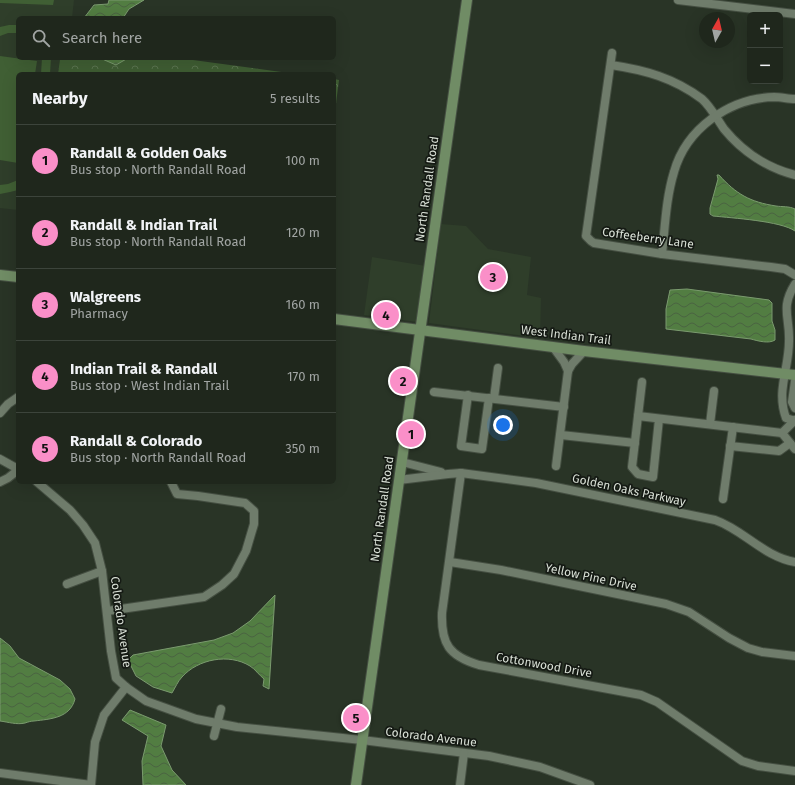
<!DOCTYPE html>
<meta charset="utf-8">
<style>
:root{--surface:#1f271c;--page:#272f25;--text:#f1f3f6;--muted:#a1a5a3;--line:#3c443b;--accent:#fa8fc8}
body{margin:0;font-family:"Fira Sans",sans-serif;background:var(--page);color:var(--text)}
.controls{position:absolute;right:12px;top:12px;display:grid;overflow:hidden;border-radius:6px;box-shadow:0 4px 16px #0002}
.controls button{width:36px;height:36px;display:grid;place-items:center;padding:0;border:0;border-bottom:1px solid var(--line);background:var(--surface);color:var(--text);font:20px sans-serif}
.compass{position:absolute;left:699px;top:12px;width:36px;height:36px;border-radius:50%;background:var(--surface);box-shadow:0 4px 16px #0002;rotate:8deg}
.you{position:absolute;left:503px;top:425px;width:14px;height:14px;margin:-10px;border:3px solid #fff;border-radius:50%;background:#1a73e8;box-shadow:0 0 0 6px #1a73e833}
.badge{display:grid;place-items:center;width:26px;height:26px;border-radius:50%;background:var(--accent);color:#111;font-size:13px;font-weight:700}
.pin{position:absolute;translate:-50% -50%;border:2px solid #fff;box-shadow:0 1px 4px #0006}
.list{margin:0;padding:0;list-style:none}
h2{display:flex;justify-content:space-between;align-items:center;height:52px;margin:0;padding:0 16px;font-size:17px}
h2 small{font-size:13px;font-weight:400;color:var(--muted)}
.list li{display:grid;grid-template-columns:26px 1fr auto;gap:12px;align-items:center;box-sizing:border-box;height:72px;padding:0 16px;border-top:1px solid var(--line)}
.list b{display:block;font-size:15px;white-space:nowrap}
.list p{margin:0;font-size:13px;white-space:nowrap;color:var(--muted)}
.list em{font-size:13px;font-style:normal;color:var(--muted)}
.icon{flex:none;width:22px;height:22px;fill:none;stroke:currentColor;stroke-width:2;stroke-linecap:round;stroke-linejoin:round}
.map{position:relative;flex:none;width:795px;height:785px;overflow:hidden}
.search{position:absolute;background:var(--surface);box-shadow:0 4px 16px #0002;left:16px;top:16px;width:320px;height:44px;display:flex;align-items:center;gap:10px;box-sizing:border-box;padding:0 14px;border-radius:6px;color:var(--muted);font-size:15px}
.panel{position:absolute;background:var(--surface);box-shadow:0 4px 16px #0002;left:16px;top:72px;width:320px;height:412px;border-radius:6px}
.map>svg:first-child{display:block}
.built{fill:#2f3e2a}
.park{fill:url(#park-crowns)}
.pitch{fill:#405f34}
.water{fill:url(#water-waves);stroke:#7a9a6e}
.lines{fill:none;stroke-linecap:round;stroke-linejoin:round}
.street-casing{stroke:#454f42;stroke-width:10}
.secondary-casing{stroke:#454f42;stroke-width:12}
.street{stroke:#6f7c6b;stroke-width:8}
.secondary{stroke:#708c65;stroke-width:10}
.labels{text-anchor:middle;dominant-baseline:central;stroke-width:3.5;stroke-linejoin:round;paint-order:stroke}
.street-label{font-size:12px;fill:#d8dfd5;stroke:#151a14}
</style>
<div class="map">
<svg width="795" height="785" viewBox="0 0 795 785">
<defs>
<pattern id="park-crowns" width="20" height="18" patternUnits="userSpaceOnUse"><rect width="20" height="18" fill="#405f34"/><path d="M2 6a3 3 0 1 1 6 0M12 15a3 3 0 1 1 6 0" fill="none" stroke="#5b7650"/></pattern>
<pattern id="water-waves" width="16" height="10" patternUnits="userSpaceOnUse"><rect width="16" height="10" fill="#527d42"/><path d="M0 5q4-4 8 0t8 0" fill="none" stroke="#4a6341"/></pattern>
</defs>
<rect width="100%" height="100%" fill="#293426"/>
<!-- built -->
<g class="built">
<polygon points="0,0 74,0 72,18 18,18 18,58 63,58 60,59 58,74 18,74 18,210 0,208"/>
<polygon points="441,224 466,226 488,249 531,257 527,295 541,298 540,338 429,323"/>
<polygon points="372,257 426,266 418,322 364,315"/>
</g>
<!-- park -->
<g class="park">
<polygon points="63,58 178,58 296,74 58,74 60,59"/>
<polygon points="334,79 339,80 334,119"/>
</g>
<!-- pitch -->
<g class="pitch">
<polygon points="0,0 54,0 53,5 0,3"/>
<polygon points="9,25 18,25 18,33 8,33 0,36 0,27"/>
<polygon points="0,56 37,61 35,74 18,74 18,163 0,160"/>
<polygon points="42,58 51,58 50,74 41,74"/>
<polygon points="18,180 18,190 10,192 0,194 0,185 8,184"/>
</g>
<!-- water -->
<g class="water">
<polygon points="109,0 144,0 129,9 123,18 84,18 94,5 108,4"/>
<polygon points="100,58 128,58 116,65"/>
<path d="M717 175H719C736 194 750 202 776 206 782 207 789 206 795 209V231C781 221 732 218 713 216L710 214V208L718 179Z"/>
<path d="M687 289 769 300 772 303V321L775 330V340C769 344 758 341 751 339L666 329V309L670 290Z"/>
<path d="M275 595 269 689 263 686 264 679C259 675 255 669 250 666 229 653 198 659 182 677 178 681 175 688 172 693L153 687 136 676 128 660 133 655 214 640 233 633 250 621Z"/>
<path d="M0 638 10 646 19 658 60 680 70 689 75 699C70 718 51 719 34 721 31 721 28 722 25 723 17 725 8 722 0 721Z"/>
<polygon points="130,710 166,725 161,746 172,770 186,785 143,785 142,761 148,736 122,720"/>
</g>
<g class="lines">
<defs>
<g id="street">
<polyline points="678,0 795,14"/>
<polyline points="612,53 586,236 591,241 594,243 662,254 771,267 785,269 795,275"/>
<path d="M611 65C645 70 674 78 702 99 711 107 717 119 724 129 742 151 767 168 795 175"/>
<path d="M662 254C665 227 666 198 674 172 686 129 729 98 774 97 781 97 788 99 795 99"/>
<polyline points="553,347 564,362 568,371"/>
<polyline points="795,381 792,402 795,408"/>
<polyline points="642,382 632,467 638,474 653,477 659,419"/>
<polyline points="434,392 564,407"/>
<polyline points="468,395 461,446 482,449 489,398"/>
<polyline points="494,398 498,368"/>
<polyline points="0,413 8,404 18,397"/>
<polyline points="638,416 782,433"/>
<polyline points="795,420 782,433 795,449"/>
<path d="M795 421 786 418C776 391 789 369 789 341 790 317 780 308 795 284"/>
<polyline points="710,424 714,391"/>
<polyline points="561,435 635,443"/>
<polyline points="730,446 779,451 790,443"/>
<polyline points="0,459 18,469"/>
<polyline points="402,462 441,472"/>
<polyline points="556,466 568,371 572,364 584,351"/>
<path d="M461 473 442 613C441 644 449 656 479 665L641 695 657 702 742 761 758 766 795 771"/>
<path d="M399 480 448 474 461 473 536 483 715 520C744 530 764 557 795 562"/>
<polyline points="0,482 8,478 18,470"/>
<polyline points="37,482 70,510 83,525 95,543 102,571 111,651 116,678 126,687 146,701 196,719 237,727 362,740 489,756 540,767 590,785"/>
<polyline points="723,499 733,427"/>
<polyline points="450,562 501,570 666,604 689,612 729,638 748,648 762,652 795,656"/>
<polyline points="67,584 102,571"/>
<polyline points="107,611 204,597 222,585 234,574 246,551 254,524 254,511 245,503 198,496 177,494 171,482"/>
<polyline points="214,736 221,709"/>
<polyline points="0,773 91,785"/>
<polyline points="91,785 95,742 104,715 126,687"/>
<polyline points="460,785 464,753"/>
</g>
<g id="secondary">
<polyline points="0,275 18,277"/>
<polyline points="334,319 584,351 795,375"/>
<polyline points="356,785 467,0"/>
</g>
</defs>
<!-- street casing -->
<use href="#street" class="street-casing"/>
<!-- secondary casing -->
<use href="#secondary" class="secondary-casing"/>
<!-- street -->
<use href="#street" class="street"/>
<!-- secondary -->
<use href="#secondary" class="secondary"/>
</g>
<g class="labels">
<!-- street labels -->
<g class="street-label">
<text transform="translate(427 189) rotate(-82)">North Randall Road</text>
<text transform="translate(648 238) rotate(8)">Coffeeberry Lane</text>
<text transform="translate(566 335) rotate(7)">West Indian Trail</text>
<text transform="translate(629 490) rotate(12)">Golden Oaks Parkway</text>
<text transform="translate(382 509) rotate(-82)">North Randall Road</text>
<text transform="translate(591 577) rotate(12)">Yellow Pine Drive</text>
<text transform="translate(121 622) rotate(82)">Colorado Avenue</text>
<text transform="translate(544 665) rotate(10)">Cottonwood Drive</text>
<text transform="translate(431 737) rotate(7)">Colorado Avenue</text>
</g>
</g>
</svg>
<div class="controls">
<button>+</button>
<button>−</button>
</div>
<svg class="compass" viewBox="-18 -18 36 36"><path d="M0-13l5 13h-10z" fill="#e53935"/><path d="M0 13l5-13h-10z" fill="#a1a5a3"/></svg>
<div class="you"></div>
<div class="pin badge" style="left:411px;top:434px">1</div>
<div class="pin badge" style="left:403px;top:381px">2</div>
<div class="pin badge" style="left:493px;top:277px">3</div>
<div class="pin badge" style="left:386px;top:315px">4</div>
<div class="pin badge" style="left:356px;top:718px">5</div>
<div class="search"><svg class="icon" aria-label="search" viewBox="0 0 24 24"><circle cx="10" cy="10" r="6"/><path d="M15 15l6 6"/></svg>Search here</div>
<section class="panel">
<h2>Nearby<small>5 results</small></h2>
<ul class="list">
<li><span class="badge">1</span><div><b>Randall &amp; Golden Oaks</b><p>Bus stop · North Randall Road</p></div><em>100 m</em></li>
<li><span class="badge">2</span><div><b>Randall &amp; Indian Trail</b><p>Bus stop · North Randall Road</p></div><em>120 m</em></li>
<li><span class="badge">3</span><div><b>Walgreens</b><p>Pharmacy</p></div><em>160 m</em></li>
<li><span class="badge">4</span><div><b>Indian Trail &amp; Randall</b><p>Bus stop · West Indian Trail</p></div><em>170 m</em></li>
<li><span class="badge">5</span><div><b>Randall &amp; Colorado</b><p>Bus stop · North Randall Road</p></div><em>350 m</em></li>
</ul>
</section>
</div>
